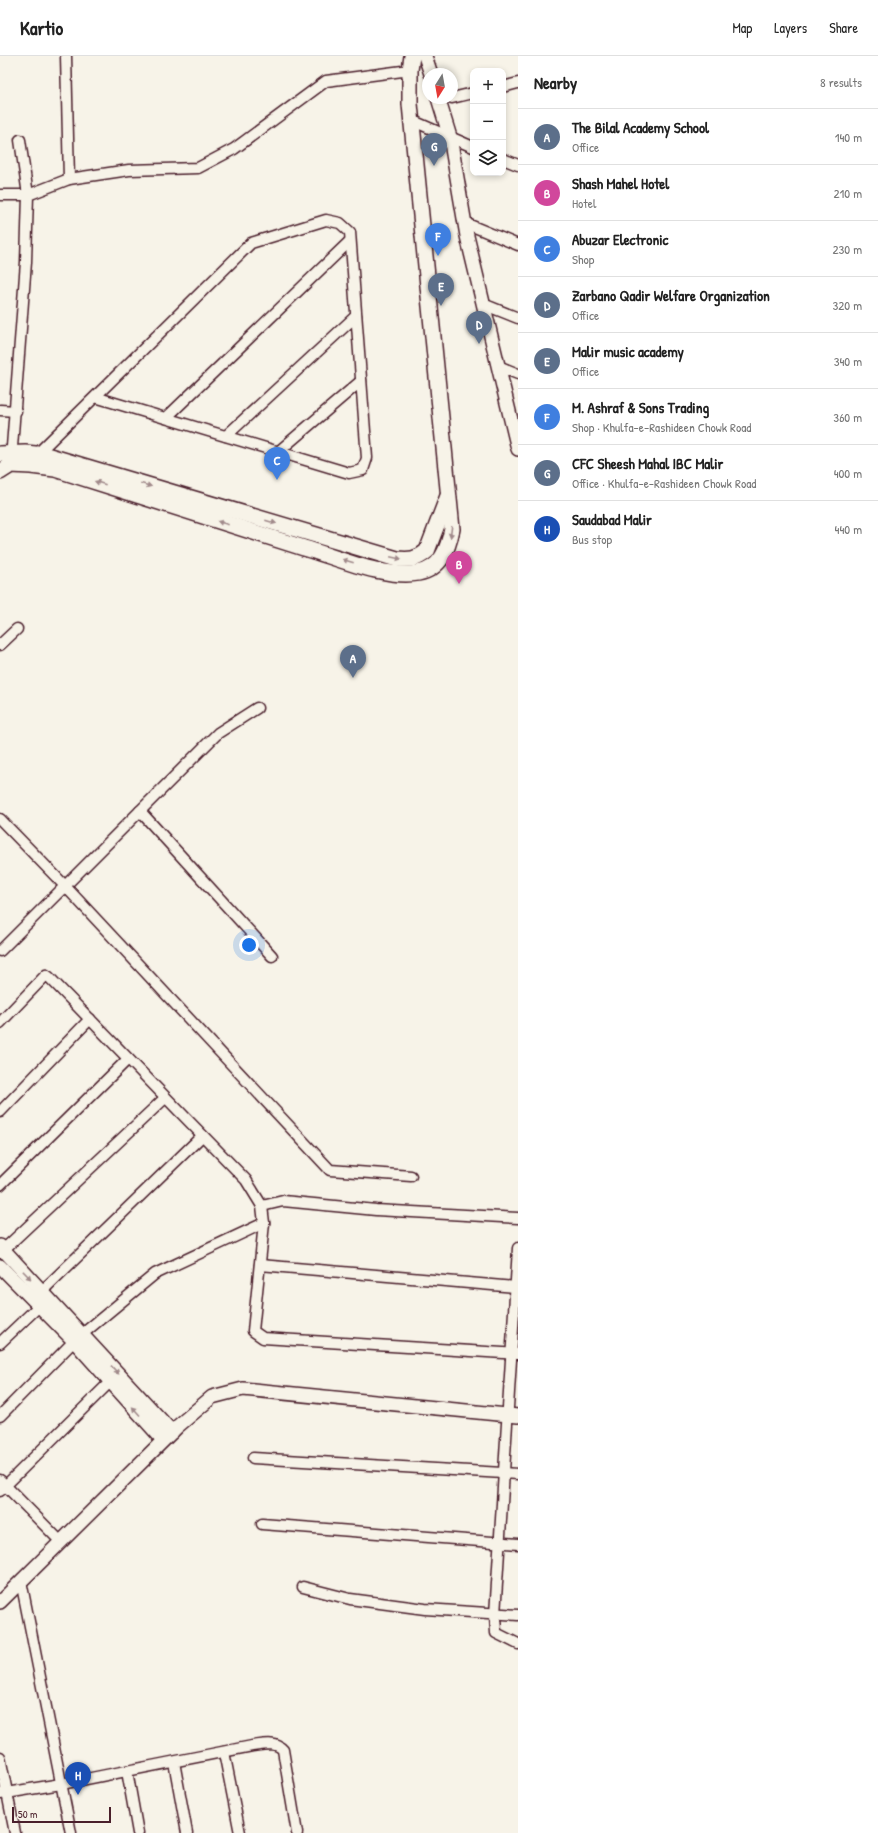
<!DOCTYPE html>
<meta charset="utf-8">
<style>
:root{--surface:#fff;--page:#f6f6f6;--text:#222;--muted:#767676;--line:#e0e0e0;--accent:#4a1f2b}
body{margin:0;font-family:"Patrick Hand",sans-serif;background:var(--page);color:var(--text)}
.controls{position:absolute;right:12px;top:12px;display:grid;overflow:hidden;border-radius:8px;box-shadow:0 2px 6px #0003}
.controls button{width:36px;height:36px;display:grid;place-items:center;padding:0;border:0;border-bottom:1px solid var(--line);background:var(--surface);color:var(--text);font:20px sans-serif}
.compass{position:absolute;left:422px;top:12px;width:36px;height:36px;border-radius:50%;background:var(--surface);box-shadow:0 2px 6px #0003;rotate:191deg}
.scale{position:absolute;left:12px;bottom:10px;width:99px;box-sizing:border-box;padding-left:4px;border:2px solid #4a1f2b;border-top:0;font-size:11px;line-height:14px;white-space:nowrap;color:#4a1f2b;-webkit-text-stroke:3px #f7f3e8;paint-order:stroke}
.you{position:absolute;left:249px;top:889px;width:14px;height:14px;margin:-10px;border:3px solid #fff;border-radius:50%;background:#1a73e8;box-shadow:0 0 0 6px #1a73e833}
.badge{display:grid;place-items:center;width:26px;height:26px;border-radius:50%;background:var(--accent);color:#fff;font-size:13px;font-weight:700}
.pin{position:absolute;translate:-50% -33px;filter:drop-shadow(0 1px 2px #0008)}
.pin::after{content:'';position:absolute;top:21px;width:14px;height:12px;background:inherit;clip-path:polygon(0 0,100% 0,50% 100%)}
.list{margin:0;padding:0;list-style:none}
h2{display:flex;justify-content:space-between;align-items:center;height:52px;margin:0;padding:0 16px;font-size:17px}
h2 small{font-size:13px;font-weight:400;color:var(--muted)}
.list li{display:grid;grid-template-columns:26px 1fr auto;gap:12px;align-items:center;box-sizing:border-box;height:56px;padding:0 16px;border-top:1px solid var(--line)}
.list b{display:block;font-size:15px;white-space:nowrap}
.list p{margin:0;font-size:13px;white-space:nowrap;color:var(--muted)}
.list em{font-size:13px;font-style:normal;color:var(--muted)}
.icon{flex:none;width:22px;height:22px;fill:none;stroke:currentColor;stroke-width:2;stroke-linecap:round;stroke-linejoin:round}
.map{position:relative;flex:none;width:518px;height:1777px;overflow:hidden}
header{display:flex;align-items:center;gap:24px;box-sizing:border-box;height:56px;padding:0 20px;background:var(--surface);border-bottom:1px solid var(--line)}
header strong{font-size:19px}
nav{display:flex;gap:22px;margin-inline-start:auto;font-size:14px}
main{display:flex}
aside{flex:1;background:var(--surface)}
.map>svg:first-child{display:block}
.lines{fill:none;stroke-linecap:round;stroke-linejoin:round}
.minor-casing{stroke:#4a1f2b;stroke-width:13}
.tertiary-casing{stroke:#4a1f2b;stroke-width:16}
.secondary-casing{stroke:#4a1f2b;stroke-width:18}
.minor{stroke:#f7f3e8;stroke-width:10}
.tertiary{stroke:#f7f3e8;stroke-width:13}
.secondary{stroke:#f7f3e8;stroke-width:15}
.oneway{fill:#a0898a}
</style>
<header>
<strong>Kartio</strong>
<nav><a>Map</a><a>Layers</a><a>Share</a></nav>
</header>
<main>
<div class="map">
<svg width="518" height="1777" viewBox="0 0 518 1777">
<rect width="100%" height="100%" fill="#f7f3e8"/>
<filter id="ink" filterUnits="userSpaceOnUse"><feTurbulence type="fractalNoise" baseFrequency=".025" numOctaves="2"/><feDisplacementMap in="SourceGraphic" scale="8" xChannelSelector="R" yChannelSelector="G"/><feConvolveMatrix kernelMatrix="1 2 1 2 8 2 1 2 1" color-interpolation-filters="sRGB"/></filter>
<g filter="url(#ink)">
<g class="lines">
<defs>
<g id="minor">
<polyline points="66,0 69,123"/>
<polyline points="503,31 518,27"/>
<polyline points="452,42 473,37"/>
<polyline points="411,64 473,91"/>
<polyline points="503,103 518,109"/>
<polyline points="0,139 28,139 20,84"/>
<polyline points="465,167 518,189"/>
<polyline points="483,248 518,262"/>
<polyline points="498,310 518,318"/>
<polyline points="0,354 16,355"/>
<polyline points="166,362 350,185"/>
<polyline points="226,380 356,260"/>
<polyline points="278,396 361,325"/>
<polyline points="37,398 251,187 326,164 340,167 350,176 367,402 363,414 349,417 95,341"/>
<polyline points="11,404 26,206 28,139 69,123 129,114 198,112 234,93 326,25 410,14"/>
<polyline points="0,589 17,573"/>
<polyline points="140,755 272,900"/>
<polyline points="0,763 65,830 330,1114 411,1120"/>
<polyline points="0,895 218,677 257,652"/>
<polyline points="0,967 46,919 49,921 246,1124 262,1150 264,1167 253,1275 263,1282 518,1298"/>
<polyline points="0,1056 90,963"/>
<polyline points="0,1129 128,1003"/>
<polyline points="262,1150 283,1145 376,1154 518,1162"/>
<polyline points="518,1192 495,1559 496,1577 518,1588"/>
<polyline points="0,1197 165,1042"/>
<polyline points="260,1209 516,1231"/>
<polyline points="42,1235 202,1080"/>
<polyline points="0,1287 39,1250"/>
<polyline points="0,1360 74,1285 155,1218 264,1167"/>
<polyline points="253,1402 518,1418"/>
<polyline points="0,1424 61,1486"/>
<polyline points="0,1435 110,1326"/>
<polyline points="262,1468 518,1488"/>
<polyline points="21,1525 71,1777"/>
<polyline points="303,1531 350,1543 425,1553 518,1559"/>
<polyline points="224,1696 240,1777"/>
<polyline points="0,1701 15,1777"/>
<polyline points="174,1706 187,1777"/>
<polyline points="127,1715 138,1777"/>
<path d="M0 1738 61 1728 252 1690C262 1689 276 1685 283 1694L297 1777"/>
</g>
<g id="tertiary">
<polyline points="425,0 431,18"/>
<polyline points="438,42 450,81 467,180 518,393"/>
<polyline points="0,1190 172,1376"/>
<polyline points="0,1210 74,1285 163,1384"/>
<polyline points="0,1546 178,1370 212,1341 243,1333 518,1360"/>
</g>
<g id="secondary">
<path d="M0 398 25 397 46 399 397 503C409 504 417 504 427 495L448 440"/>
<path d="M0 416 11 409 31 410 55 413C138 439 220 466 304 492 336 501 385 523 418 517 441 513 448 493 452 473L410 48V14L412 0"/>
</g>
</defs>
<!-- minor casing -->
<use href="#minor" class="minor-casing"/>
<!-- tertiary casing -->
<use href="#tertiary" class="tertiary-casing"/>
<!-- secondary casing -->
<use href="#secondary" class="secondary-casing"/>
<!-- minor -->
<use href="#minor" class="minor"/>
<!-- tertiary -->
<use href="#tertiary" class="tertiary"/>
<!-- secondary -->
<use href="#secondary" class="secondary"/>
</g>
<!-- one-way arrows -->
<defs><path id="oneway-solid" d="M-6-.8H1V-3.2L6.5 0L1 3.2V.8H-6Z"/></defs>
<g class="oneway">
<use href="#oneway-solid" transform="translate(100 427) rotate(-162)"/>
<use href="#oneway-solid" transform="translate(146 429) rotate(16)"/>
<use href="#oneway-solid" transform="translate(271 466) rotate(16)"/>
<use href="#oneway-solid" transform="translate(223 467) rotate(-162)"/>
<use href="#oneway-solid" transform="translate(451 476) rotate(97)"/>
<use href="#oneway-solid" transform="translate(396 502) rotate(12)"/>
<use href="#oneway-solid" transform="translate(348 505) rotate(-163)"/>
<use href="#oneway-solid" transform="translate(27 1219) rotate(46)"/>
<use href="#oneway-solid" transform="translate(115 1314) rotate(47)"/>
<use href="#oneway-solid" transform="translate(136 1355) rotate(-132)"/>
</g>
</g>
</svg>
<div class="controls">
<button>+</button>
<button>−</button>
<button><svg class="icon" aria-label="layers" viewBox="0 0 24 24"><path d="M12 4l9 5-9 5-9-5zM3 14l9 5 9-5"/></svg></button>
</div>
<svg class="compass" viewBox="-18 -18 36 36"><path d="M0-13l5 13h-10z" fill="#e53935"/><path d="M0 13l5-13h-10z" fill="#767676"/></svg>
<div class="scale">50 m</div>
<div class="you"></div>
<div class="pin badge" style="left:353px;top:622px;background:#5c6f8a">A</div>
<div class="pin badge" style="left:459px;top:528px;background:#d1479c">B</div>
<div class="pin badge" style="left:277px;top:424px;background:#3f7fe0">C</div>
<div class="pin badge" style="left:479px;top:288px;background:#5c6f8a">D</div>
<div class="pin badge" style="left:441px;top:250px;background:#5c6f8a">E</div>
<div class="pin badge" style="left:438px;top:200px;background:#3f7fe0">F</div>
<div class="pin badge" style="left:434px;top:110px;background:#5c6f8a">G</div>
<div class="pin badge" style="left:78px;top:1739px;background:#1a4fb4">H</div>
</div>
<aside>
<h2>Nearby<small>8 results</small></h2>
<ul class="list">
<li><span class="badge" style="background:#5c6f8a">A</span><div><b>The Bilal Academy School</b><p>Office</p></div><em>140 m</em></li>
<li><span class="badge" style="background:#d1479c">B</span><div><b>Shash Mahel Hotel</b><p>Hotel</p></div><em>210 m</em></li>
<li><span class="badge" style="background:#3f7fe0">C</span><div><b>Abuzar Electronic</b><p>Shop</p></div><em>230 m</em></li>
<li><span class="badge" style="background:#5c6f8a">D</span><div><b>Zarbano Qadir Welfare Organization</b><p>Office</p></div><em>320 m</em></li>
<li><span class="badge" style="background:#5c6f8a">E</span><div><b>Malir music academy</b><p>Office</p></div><em>340 m</em></li>
<li><span class="badge" style="background:#3f7fe0">F</span><div><b>M. Ashraf &amp; Sons Trading</b><p>Shop · Khulfa-e-Rashideen Chowk Road</p></div><em>360 m</em></li>
<li><span class="badge" style="background:#5c6f8a">G</span><div><b>CFC Sheesh Mahal IBC Malir</b><p>Office · Khulfa-e-Rashideen Chowk Road</p></div><em>400 m</em></li>
<li><span class="badge" style="background:#1a4fb4">H</span><div><b>Saudabad Malir</b><p>Bus stop</p></div><em>440 m</em></li>
</ul>
</aside>
</main>
